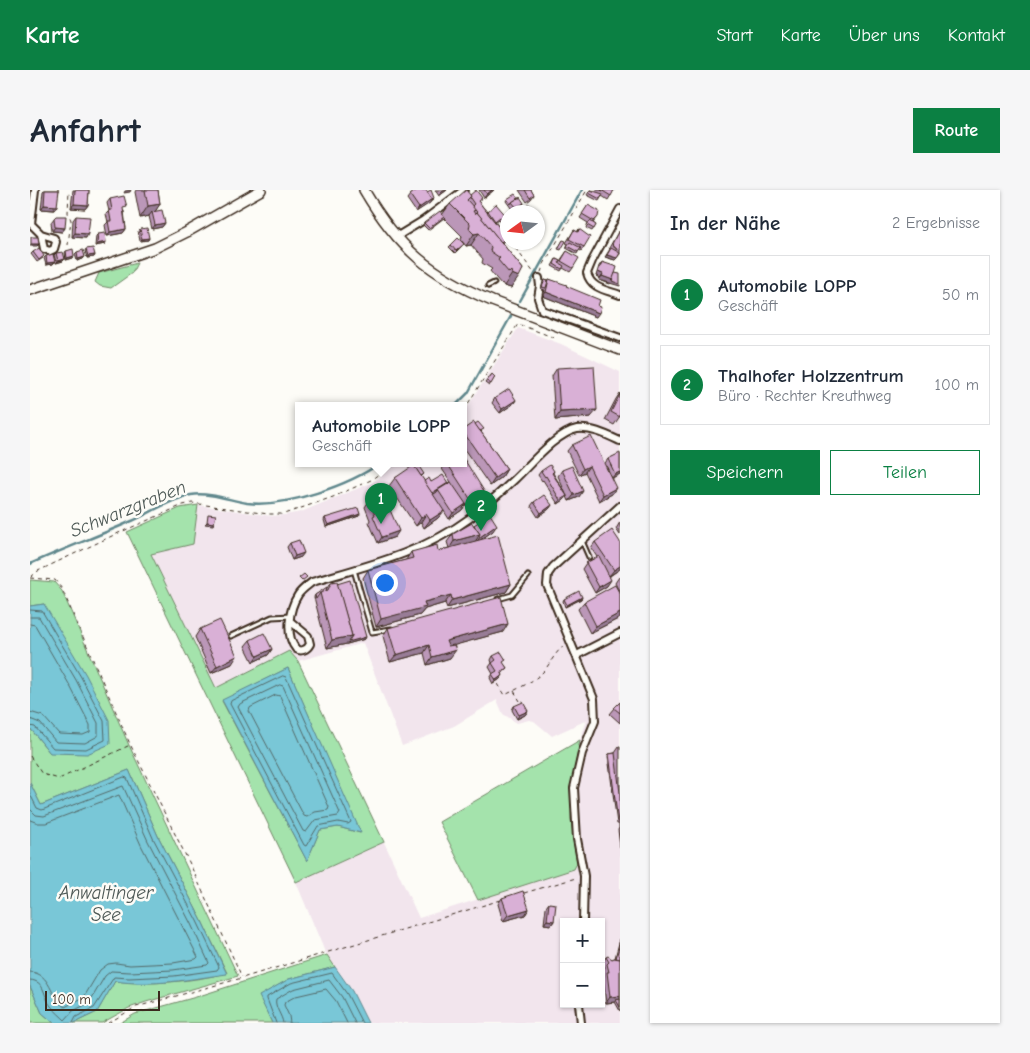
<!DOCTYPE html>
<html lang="de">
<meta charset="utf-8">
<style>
:root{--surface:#fff;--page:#f6f6f7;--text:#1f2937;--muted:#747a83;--line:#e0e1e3;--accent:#0b8043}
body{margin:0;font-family:"Comic Neue",sans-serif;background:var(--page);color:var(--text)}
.controls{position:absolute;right:15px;bottom:15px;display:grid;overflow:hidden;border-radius:0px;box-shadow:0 1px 4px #0004}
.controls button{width:45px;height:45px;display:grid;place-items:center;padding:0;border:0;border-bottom:1px solid var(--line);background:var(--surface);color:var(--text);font:25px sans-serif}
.compass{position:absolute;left:470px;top:15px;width:45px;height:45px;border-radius:50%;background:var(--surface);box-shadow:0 1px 4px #0004;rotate:255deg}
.scale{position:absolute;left:15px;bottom:12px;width:115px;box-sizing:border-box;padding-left:5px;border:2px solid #3b2a1e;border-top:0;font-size:14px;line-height:18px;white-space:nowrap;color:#3b2a1e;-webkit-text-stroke:4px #fdfcf7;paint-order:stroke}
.you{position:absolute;left:354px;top:392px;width:18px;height:18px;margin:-12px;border:4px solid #fff;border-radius:50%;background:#1a73e8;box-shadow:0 0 0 8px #1a73e833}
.badge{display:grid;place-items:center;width:32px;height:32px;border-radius:50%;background:var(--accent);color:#fff;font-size:16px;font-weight:700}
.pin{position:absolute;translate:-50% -41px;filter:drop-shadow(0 1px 2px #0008)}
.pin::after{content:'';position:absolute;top:26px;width:18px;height:15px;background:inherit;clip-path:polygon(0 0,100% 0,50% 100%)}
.popup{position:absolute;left:265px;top:212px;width:172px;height:65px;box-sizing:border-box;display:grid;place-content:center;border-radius:0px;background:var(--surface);filter:drop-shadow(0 1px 4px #0005);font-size:16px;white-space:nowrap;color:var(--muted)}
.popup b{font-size:19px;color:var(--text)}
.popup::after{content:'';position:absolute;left:50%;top:100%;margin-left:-10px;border:10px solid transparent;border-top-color:var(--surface)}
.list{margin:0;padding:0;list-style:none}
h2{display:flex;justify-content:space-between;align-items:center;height:65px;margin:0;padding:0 20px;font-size:21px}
h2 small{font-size:16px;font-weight:400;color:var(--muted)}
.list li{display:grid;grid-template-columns:32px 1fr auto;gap:15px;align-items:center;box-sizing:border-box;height:80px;margin:0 10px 10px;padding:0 10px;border:1px solid var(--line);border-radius:0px}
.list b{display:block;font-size:19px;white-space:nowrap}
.list p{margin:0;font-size:16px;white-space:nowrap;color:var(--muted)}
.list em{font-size:16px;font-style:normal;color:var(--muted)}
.actions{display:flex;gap:10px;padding:15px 20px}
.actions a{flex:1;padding:11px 0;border:1px solid var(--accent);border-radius:0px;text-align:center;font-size:18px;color:var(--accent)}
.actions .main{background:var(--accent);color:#fff}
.map{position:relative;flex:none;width:590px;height:833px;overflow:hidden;border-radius:0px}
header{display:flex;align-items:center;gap:30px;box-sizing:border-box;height:70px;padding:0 25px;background:var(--accent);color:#fff}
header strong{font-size:24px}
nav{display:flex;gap:28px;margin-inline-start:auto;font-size:18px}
.intro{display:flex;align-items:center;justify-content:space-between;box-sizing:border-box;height:120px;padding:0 30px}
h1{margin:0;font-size:35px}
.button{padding:12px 22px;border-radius:0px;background:var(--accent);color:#fff;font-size:18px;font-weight:700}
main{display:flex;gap:30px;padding:0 30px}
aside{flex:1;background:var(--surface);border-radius:0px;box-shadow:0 1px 4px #0004}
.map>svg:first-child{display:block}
.built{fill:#f2e5ed;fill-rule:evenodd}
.green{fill:#a4e3ac;stroke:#708665;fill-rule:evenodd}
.water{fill:#79c7d7;stroke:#60888d}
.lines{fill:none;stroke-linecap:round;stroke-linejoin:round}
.shore{stroke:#546968;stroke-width:1}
.stream{stroke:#60888d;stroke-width:2.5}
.service-casing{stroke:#3b2a1e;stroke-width:7}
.minor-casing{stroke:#3b2a1e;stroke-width:10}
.secondary-casing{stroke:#3b2a1e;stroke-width:12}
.path{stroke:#3b2a1e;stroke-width:1;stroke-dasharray:4 4;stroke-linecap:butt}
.service{stroke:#fdfcf7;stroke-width:3}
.minor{stroke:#fdfcf7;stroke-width:6}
.secondary{stroke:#fdfcf7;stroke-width:9}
.wall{fill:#bb97b8;stroke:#3b2a1e}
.shaded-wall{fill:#987b96;stroke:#3b2a1e}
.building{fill:#d9b0d6;stroke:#3b2a1e}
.labels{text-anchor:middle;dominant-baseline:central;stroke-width:5;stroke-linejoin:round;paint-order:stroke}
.water-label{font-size:19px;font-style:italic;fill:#4e5956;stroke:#fdfcf7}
</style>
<header>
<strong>Karte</strong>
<nav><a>Start</a><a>Karte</a><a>Über uns</a><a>Kontakt</a></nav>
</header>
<div class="intro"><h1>Anfahrt</h1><a class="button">Route</a></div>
<main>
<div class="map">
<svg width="590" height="833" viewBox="0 0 590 833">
<rect width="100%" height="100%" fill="#fdfcf7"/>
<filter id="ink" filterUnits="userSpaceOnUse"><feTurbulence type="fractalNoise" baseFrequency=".02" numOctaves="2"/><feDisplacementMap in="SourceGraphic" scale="10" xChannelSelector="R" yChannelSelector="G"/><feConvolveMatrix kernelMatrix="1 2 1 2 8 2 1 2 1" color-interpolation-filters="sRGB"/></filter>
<g filter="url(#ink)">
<!-- built -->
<path class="built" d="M488 138 531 154 590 182V833H338L322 801 295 762 266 692 354 652 389 728 544 679 547 673 541 629 542 592 550 550 557 530 522 546 504 531 499 530 487 533 473 524 467 510 424 536 372 556 333 453 268 471 259 462 186 498 121 364 162 354 168 315 241 326 255 325 271 322 341 293 368 273H434V222ZM534 732H571V814H534Z"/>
<!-- green -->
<g class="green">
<polygon points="107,73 102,83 81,98 70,96 65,92 69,83"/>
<path d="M168 315 163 354 121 364 186 498 259 461 268 471 354 652 266 692 97 342 150 318ZM258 478 330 643 308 637 290 640 277 671 192 511Z"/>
<path d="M0 390 24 392 32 401 98 553 208 786 116 812 99 818 72 833H44L67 822 85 791C117 796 166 791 197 783L171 729 128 646 99 580 11 615 0 593V538L20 563 14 414 0 416Z"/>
<polygon points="550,550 542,592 541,629 547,673 544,679 448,710 409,632"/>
<polygon points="297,765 305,777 259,789 230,806 242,833 90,833 105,824 166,807"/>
<polygon points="0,796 12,823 24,833 0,833"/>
</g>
<!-- water -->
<g class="water">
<polygon points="14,414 56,485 79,530 80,554 57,564 20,563 0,538 0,416"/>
<polygon points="258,478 331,643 308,637 290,640 277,671 192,510"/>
<path d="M99 580 128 646 171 729 197 784C161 789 122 797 85 791L67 822 44 833H24L12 823 0 796V593L11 615Z"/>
<polygon points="305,777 322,801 338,833 242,833 229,806 259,789"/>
</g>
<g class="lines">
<!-- shore -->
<g class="shore">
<polyline points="0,420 12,421 51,487 74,531 75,550 56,559 23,558 5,537 0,536"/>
<polyline points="0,427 9,427 46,490 68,533 68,546 55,553 26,552 10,533 0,529"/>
<polyline points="0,434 5,435 39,494 60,535 60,542 53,545 29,544 13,526 0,522"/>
<polygon points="253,486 256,487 321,632 318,634 308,632 288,636 276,656 274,655 200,514 201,511"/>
<polygon points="250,495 253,496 310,623 308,626 285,630 276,642 273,641 208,517 210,514"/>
<polygon points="246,505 250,506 299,617 298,620 285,622 277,627 274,626 219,521 220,518"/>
<polyline points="0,604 7,618 12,620 94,587 97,588 123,648 167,731 189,777 187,780 144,786 99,788 84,787 64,818 46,827 43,833"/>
<path d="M0 619 6 625 14 626 93 596 118 651 161 734 179 773 177 775 143 780 100 782 81 781 75 786 59 813 43 821 35 830C32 827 25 821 21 816 13 807 16 791 0 790"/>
<path d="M0 630 8 633H16L89 605 111 655 168 767 166 769 143 773 100 775 86 773 78 774 70 780 54 807 35 817C19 808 22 783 0 782"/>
<polyline points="246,833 237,809 237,807 261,793 302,783 317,804 332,833"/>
<path d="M253 833C252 825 244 817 246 809L263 799 299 790 312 807 325 833"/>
<polyline points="260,833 259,826 254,815 255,812 266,806 296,799 306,811 317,833"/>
</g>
<!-- stream -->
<g class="stream">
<polyline points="490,111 552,0"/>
<polyline points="487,115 488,114"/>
<polyline points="426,215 438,203 481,126"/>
<path d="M0 374C33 359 68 346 102 331 120 323 141 309 161 305 180 302 199 310 217 313 254 318 320 295 350 273"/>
</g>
<defs>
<g id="service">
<polyline points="458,96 464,93"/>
<polyline points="552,351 559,367"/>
<polyline points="324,380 342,442 361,439"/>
<polyline points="468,409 482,405 498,386"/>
<polyline points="201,446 242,427 261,426"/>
</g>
<g id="minor">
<polyline points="5,0 1,34 11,44 24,48 26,52 24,59 20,61 14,59 11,44"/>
<path d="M590 19 562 71 557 83C561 99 577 100 590 105"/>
<polyline points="366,47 394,30 434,0"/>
<polyline points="509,88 510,96 508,108 512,120 590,148"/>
<path d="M260 431 278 446 280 454C277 460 271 462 266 459 255 445 259 419 268 405 271 400 277 396 282 392 336 376 393 363 440 328 455 317 471 302 485 289 501 274 526 243 547 239 561 237 577 245 590 251"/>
<polyline points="547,465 590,443"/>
<polyline points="553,732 554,686 547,649 544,598 552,563 565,531 564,509 517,395 518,384 523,377 590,316"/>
<polyline points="549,814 551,833"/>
</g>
<g id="secondary">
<path d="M334 0C368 58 400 85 462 111L590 160"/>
<polyline points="0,100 125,58 157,42 231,0"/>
</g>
</defs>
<!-- service casing -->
<use href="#service" class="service-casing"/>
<!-- minor casing -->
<use href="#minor" class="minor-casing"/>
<!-- secondary casing -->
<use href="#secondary" class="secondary-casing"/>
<!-- path -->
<g class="path">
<polyline points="481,52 504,83"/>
<polyline points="38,55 41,30 38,23 39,0"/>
<polyline points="511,82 514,74 557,0"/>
<polyline points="434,220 488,134 525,148 526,146"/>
<polyline points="1,387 8,381 84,345 153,315 162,313 238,324 254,324 303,307 341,290 363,273"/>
<polyline points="0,388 25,390 32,399 100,554 159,672 212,787"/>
<path d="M468 494 475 505C487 499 501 493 512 483 520 475 524 463 534 456"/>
<polyline points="484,501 490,511"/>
<polyline points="0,566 12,584 29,589 100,555"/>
<polyline points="494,703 546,688"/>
<polyline points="78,833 106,817 212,788 471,710"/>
</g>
<!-- service -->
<use href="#service" class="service"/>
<!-- minor -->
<use href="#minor" class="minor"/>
<!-- secondary -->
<use href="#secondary" class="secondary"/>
</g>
<!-- wall -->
<g class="wall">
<polygon points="14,0 29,0 24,20 11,19 13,1"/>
<polygon points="43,0 59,0 58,15 55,19 41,18"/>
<polygon points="106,0 128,0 130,14 125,21 135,33 132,37 122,39 119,26 110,28 105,2"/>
<polygon points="381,0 396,0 403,10 386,22 377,9 380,5 383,3"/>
<polygon points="405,0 417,0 409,6"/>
<polygon points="449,0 464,0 454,8"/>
<polygon points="489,0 501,0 504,5 501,9 497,12"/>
<polygon points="560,0 566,1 566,0 584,0 578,10 572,6 569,11 557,5"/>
<polygon points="440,5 449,12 457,22 458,21 478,28 478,33 474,36 469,29 465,32 477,47 472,53 493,79 481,98 474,96 472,93 471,94 460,81 462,79 452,73 453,69 441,55 436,56 431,50 432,46 414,28 398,40 393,35 394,33 412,25 420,14"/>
<polygon points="80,9 94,21 96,39 93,43 77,46 75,35 78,32 76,24 79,21 77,13"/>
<polygon points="477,9 492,17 484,22 476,11"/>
<polygon points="558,15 568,27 563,33 566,35 562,41 556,38 558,33 550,28"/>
<polygon points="494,17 500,21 498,22 495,22 493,19"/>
<polygon points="26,26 35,38 32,42 22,41 21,32"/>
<polygon points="46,26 56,48 42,47 43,30"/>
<polygon points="110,39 119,48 118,50 110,51 108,41"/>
<polygon points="549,39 554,57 551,61 549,60 547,64 536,58 538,54 536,53 544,40 547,42"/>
<polygon points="588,42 590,42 590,64 585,70 575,67 580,59 579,58"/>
<polygon points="68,44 76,52 75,54 65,56 66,46"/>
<polygon points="533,50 532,58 531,60 528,59"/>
<polygon points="421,55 432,56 425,63 419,57"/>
<polygon points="56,59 65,65 64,67 57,68 55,61"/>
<polygon points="36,61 44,66 43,68 36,70 35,63"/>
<polygon points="537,61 543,78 540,82 533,78 531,81 522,76 526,69 530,71"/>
<polygon points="3,62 13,68 7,72 1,64"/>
<polygon points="47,62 53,69 47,71 45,64"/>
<polygon points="26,63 33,71 26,73 24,65"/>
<polygon points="16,66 23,74 16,75 14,68"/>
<polygon points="572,72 581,93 580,94 569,90 570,88 566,86 569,76"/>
<polygon points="519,89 536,96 568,116 566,127 513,106 515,100 511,99 513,92 515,90 518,91"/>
<polygon points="527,178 561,227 525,230 522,186"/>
<polygon points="462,184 465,187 459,196 455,193"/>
<polygon points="590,203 590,226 584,235 575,230 586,209"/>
<polygon points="465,208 486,210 483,214 470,223 462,213"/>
<polygon points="434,239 452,241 451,242 477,279 472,287 460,296 434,259"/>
<polygon points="542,255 582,304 569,311 555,282 549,285 537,261"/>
<polygon points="590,264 590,284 582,288 575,273 578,269"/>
<polygon points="417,273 454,301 450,307 437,316 436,314 432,320 419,329 414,321 408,328 394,338 391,332 386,336 359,296 365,288 385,277 394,284 391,287 394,291 418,293 417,294 421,292 412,279"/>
<polygon points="532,280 549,307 539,311 528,286"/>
<polygon points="511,281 524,281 523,283 537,306 534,310 528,314 513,290 512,291 508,285"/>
<polygon points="339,311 365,347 348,353 339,332 340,330 335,317"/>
<polygon points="504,312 522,315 519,319 508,327 501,316"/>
<polygon points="329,326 296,337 294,330 295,328"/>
<polygon points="590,332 590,345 586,339"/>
<polygon points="444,335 463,341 450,350 481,394 476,402 417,418 415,413 395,419 390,425 346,437 333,388 338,380 376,370 381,362 408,361 419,358 417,352 423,344"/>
<polygon points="565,352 590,379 580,386 577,396 565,403 552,379 556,373 567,367 561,358"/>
<polygon points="260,353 271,367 262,370 257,357"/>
<polygon points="589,387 590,387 590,403 585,393"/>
<polygon points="301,393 335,449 317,454 297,458 284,407 285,405 296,399"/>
<polygon points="590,404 590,428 560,443 548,419 554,412"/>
<polygon points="552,407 551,409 535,417 533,411 534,409"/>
<polygon points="358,438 473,442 424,455 420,468 397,475 394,463 360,472 353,446"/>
<polygon points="170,439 202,474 181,483 165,447"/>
<polygon points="220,450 242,459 238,465 223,472 215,456"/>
<polygon points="463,466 473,473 477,478 472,484 473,485 470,489 463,494 460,488 463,484 459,477 462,473 461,470"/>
<polygon points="590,512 590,533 580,524"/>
<polygon points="484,516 498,521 495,525 487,529 482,520"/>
<polygon points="589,557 590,557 590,657 588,640 589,638 589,634 587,634 578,566 579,564 585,563"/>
<polygon points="472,708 499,719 495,725 473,731 468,714"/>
<polygon points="519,713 524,731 521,735 514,734 516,717"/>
<polygon points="590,749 590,821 585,812 576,813 573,788 574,786 573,780 575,777 572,773 576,767 582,769 585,768"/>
</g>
<!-- shaded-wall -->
<g class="shaded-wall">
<polygon points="101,0 100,2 94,3 95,1"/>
<polygon points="415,0 417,0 409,6 412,2"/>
<polygon points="462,0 464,0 454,8 457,4"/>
<polygon points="402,9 400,13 386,22 389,18"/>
<polygon points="494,13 492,17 484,22 487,18"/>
<polygon points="44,14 58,15 55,19 41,18"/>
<polygon points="130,14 123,25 122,22 119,26 110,28 118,16"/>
<polygon points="14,15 27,16 24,20 11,19"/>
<polygon points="135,33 132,37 122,39 125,35"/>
<polygon points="25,37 35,38 32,42 22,41"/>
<polygon points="96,39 93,43 77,46 80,42"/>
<polygon points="45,43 58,44 56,48 42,47"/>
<polygon points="449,43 441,55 436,56 444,44"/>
<polygon points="119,48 118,50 110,51 112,49"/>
<polygon points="76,52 75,54 65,56 67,54"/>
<polygon points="1,54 9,54 7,56 0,56"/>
<polygon points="65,65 64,67 57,68 58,66"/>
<polygon points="577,65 587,68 585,70 575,67"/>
<polygon points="44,66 43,68 36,70 37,68"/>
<polygon points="55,67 53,69 47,71 48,69"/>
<polygon points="35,69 33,71 26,73 28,71"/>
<polygon points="25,72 23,74 16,75 17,73"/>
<polygon points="568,82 573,84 570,88 566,86"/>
<polygon points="482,84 489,87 481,98 474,96"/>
<polygon points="572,86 583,90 590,94 590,96 569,90"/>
<polygon points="516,102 569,123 566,127 513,106"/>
<polygon points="486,210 483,214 470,223 472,219"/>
<polygon points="567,220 561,227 525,230 530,222"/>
<polygon points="559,276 555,282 549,285 553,279"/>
<polygon points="477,279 472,287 460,296 465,288"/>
<polygon points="590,282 590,284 582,288 585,284"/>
<polygon points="418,293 416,297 408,300 407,302 398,308 401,304"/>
<polygon points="586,298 582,304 569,311 573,305"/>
<polygon points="454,301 450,307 437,316 441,310"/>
<polygon points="553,301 549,307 539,311 544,305"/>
<polygon points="537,306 534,310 528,314 530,310"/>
<polygon points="436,314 432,320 419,329 423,323"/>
<polygon points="522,315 519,319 508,327 511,323"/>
<polygon points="414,321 408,328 394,338 400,330"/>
<polygon points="330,324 329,326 296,337 298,335"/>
<polygon points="396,324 391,332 386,336 391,328"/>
<polygon points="177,332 184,333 183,335 175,334"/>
<polygon points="467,335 463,341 446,353 450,347"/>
<polygon points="369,341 365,347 348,353 352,347"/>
<polygon points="450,344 445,352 419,359 424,351"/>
<polygon points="274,363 271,367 262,370 265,366"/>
<polygon points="590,376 590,379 579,386 584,380"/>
<polygon points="581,390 577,396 565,403 569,397"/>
<polygon points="481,394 476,402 417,418 422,410"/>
<polygon points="421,405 415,413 395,419 390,425 346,437 351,429 394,412"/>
<polygon points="552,407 551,409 535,417 537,415"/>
<polygon points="590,423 590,428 560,443 566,436"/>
<polygon points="478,434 473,442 411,459 416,451"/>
<polygon points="322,446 336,447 335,449 317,454 297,458 302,450"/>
<polygon points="399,455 394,463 360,472 366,465"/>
<polygon points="242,459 238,465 223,472 227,466"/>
<polygon points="426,460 420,468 397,475 402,467"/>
<polygon points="207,466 202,474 181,483 187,476"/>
<polygon points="473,485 470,489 463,494 466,490"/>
<polygon points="498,521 495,525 487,529 489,525"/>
<polygon points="499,719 495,725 473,731 478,725"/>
<polygon points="517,730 524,731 521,735 514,734"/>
<polygon points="590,806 590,810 586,810 585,812 576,813 580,807"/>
</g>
<!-- building -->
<g class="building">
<polygon points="15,0 29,0 27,16 14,15"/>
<polygon points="45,0 59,0 58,15 44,14"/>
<polygon points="115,0 128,0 130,14 118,16"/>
<polygon points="387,0 396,0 402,9 389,18 380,5"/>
<polygon points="401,0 404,8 401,11 402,9 397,2"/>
<polygon points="436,0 441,6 437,10 446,20 443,21 445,24 447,22 493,79 489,87 482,84 481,81 479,83 468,70 470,68 460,61 461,57 449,43 444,44 439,39 440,34 420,14"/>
<polygon points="446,0 452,8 448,11 477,47 471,52 442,16 444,14 440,8 441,6 440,5"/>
<polygon points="454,0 462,0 457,4"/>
<polygon points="495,0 501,0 504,5 500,8"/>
<polygon points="560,0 573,4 570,9 559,3"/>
<polygon points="571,0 584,0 581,6"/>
<polygon points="485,4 488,8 482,12 481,14 477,9"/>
<polygon points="94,6 97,17 93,18 96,39 80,42 78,31 81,31 79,20 82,20 80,9"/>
<polygon points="490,7 494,13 487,18 482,12"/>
<polygon points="466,14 478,28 478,33 475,34 470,27 465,31 458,21"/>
<polygon points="499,14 502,19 498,22 494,17"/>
<polygon points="558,15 569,21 568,27 564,31 552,24"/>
<polygon points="132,20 135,33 125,35 122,22"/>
<polygon points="410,21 414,27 399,38 394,33"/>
<polygon points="26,26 36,26 35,38 25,37 24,28"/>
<polygon points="46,26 60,27 58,44 45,43"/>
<polygon points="560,31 566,35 564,39 557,35"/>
<polygon points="117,38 119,48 112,49 110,39"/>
<polygon points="549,39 560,47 554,57 539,49 544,40 548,42"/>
<polygon points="588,42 590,42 590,60 582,56 583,55 582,54"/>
<polygon points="75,43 76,52 67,54 68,44"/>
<polygon points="1,47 8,47 9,54 1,54"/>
<polygon points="428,48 434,54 426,61 421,55"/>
<polygon points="533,50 536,51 532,58 529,57"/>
<polygon points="540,52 551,58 548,62 537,56"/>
<polygon points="9,58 14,66 9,70 3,62"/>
<polygon points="63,58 65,65 58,66 56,59"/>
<polygon points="581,58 590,63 587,68 577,65"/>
<polygon points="43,59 44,66 37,68 36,61"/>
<polygon points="53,60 55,67 48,69 47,62"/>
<polygon points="537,61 549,68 543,78 531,71"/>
<polygon points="33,62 35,69 28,71 26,63"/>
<polygon points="23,64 25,72 17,73 16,66"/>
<polygon points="526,69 530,71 529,73 534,76 532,79 524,74"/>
<polygon points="572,72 587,77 583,90 572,86 573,84 568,82"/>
<polygon points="585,83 590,84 590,94 582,91"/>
<polygon points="519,89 537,95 536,96 570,110 568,116 571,117 569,123 516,102"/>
<polygon points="515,90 518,91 516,98 512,97"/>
<polygon points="564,176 567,220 530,222 527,178"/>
<polygon points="462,184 465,187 461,194 457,191"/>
<polygon points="479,199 486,210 472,219 465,208"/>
<polygon points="590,204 590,227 581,222"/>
<polygon points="444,232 477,279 465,288 434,243 434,239"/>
<polygon points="448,232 454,239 450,241 445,234"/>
<polygon points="561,246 586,298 573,305 559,276 553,279 542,255"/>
<polygon points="590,263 590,282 585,284 578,269"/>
<polygon points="434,269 454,301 441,310 417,273 434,273"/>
<polygon points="384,275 414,321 400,330 396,324 391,328 365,288"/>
<polygon points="388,275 394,284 391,286 385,277"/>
<polygon points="520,275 524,281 522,283 537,306 530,310 516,286 515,287 511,281"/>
<polygon points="542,276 553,301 544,305 532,280"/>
<polygon points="413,285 418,293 402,303 394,291 399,288 401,292"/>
<polygon points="421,292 436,314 423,323 408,300"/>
<polygon points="514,305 522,315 511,323 504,312"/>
<polygon points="354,306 369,341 352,347 343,326 345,325 339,311"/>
<polygon points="328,318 330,324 298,335 295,328"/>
<polygon points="178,324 186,325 184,333 177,332"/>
<polygon points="460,324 467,335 450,347 449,346 450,344 444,335"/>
<polygon points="442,333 450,344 424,351 423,344"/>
<polygon points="582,340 590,352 590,376 584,380 565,352"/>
<polygon points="468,345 481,394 422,410 421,405 394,412 396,417 351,429 338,380 383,368 381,362 407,355 408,361"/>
<polygon points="269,350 274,363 265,366 260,353"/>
<polygon points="569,366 581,390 569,397 556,373"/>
<polygon points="274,384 277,387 272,391 269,388"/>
<polygon points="320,390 336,447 318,452 322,446 307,394"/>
<polygon points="307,392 322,446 302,450 290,403 298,400 301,393"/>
<polygon points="585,395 590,404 590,423 566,436 554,412"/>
<polygon points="297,397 296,401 290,403 286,409 285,405"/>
<polygon points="549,401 552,407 537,415 534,409"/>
<polygon points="471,407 478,434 416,451 418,456 424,455 426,460 402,467 399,455 366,465 358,438"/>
<polygon points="190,430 207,466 187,476 170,439"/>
<polygon points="234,443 242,459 227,466 220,450"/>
<polygon points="471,462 476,470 473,472 477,478 471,482 473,485 466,490 462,484 467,481 462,473 466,470 463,466"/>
<polygon points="493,512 498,521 489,525 484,516"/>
<polygon points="590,512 590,523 584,518"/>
<polygon points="585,563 590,603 590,632 588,632 579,564"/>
<polygon points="493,701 499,719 478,725 472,708"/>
<polygon points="519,713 526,714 524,731 517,730"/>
<polygon points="590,753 590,769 586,768"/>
<polygon points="578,766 582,769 584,768 590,769 590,806 580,807 577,782 579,782 577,774 579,772 576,767"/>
<polygon points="590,809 590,817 586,810"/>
</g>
</g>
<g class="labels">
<!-- water labels -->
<g class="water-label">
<text transform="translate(98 319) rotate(-22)">Schwarzgraben</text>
<text x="76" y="703">Anwaltinger<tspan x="76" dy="22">See</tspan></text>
</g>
</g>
</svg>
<div class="controls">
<button>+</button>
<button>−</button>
</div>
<svg class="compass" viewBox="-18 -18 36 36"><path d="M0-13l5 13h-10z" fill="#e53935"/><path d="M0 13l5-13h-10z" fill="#747a83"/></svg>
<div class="scale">100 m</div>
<div class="you"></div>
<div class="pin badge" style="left:351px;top:334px">1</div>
<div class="popup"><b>Automobile LOPP</b>Geschäft</div>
<div class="pin badge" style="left:451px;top:341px">2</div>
</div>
<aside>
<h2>In der Nähe<small>2 Ergebnisse</small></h2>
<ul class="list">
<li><span class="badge">1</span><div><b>Automobile LOPP</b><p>Geschäft</p></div><em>50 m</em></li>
<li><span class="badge">2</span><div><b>Thalhofer Holzzentrum</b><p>Büro · Rechter Kreuthweg</p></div><em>100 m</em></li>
</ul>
<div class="actions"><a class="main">Speichern</a><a>Teilen</a></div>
</aside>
</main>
